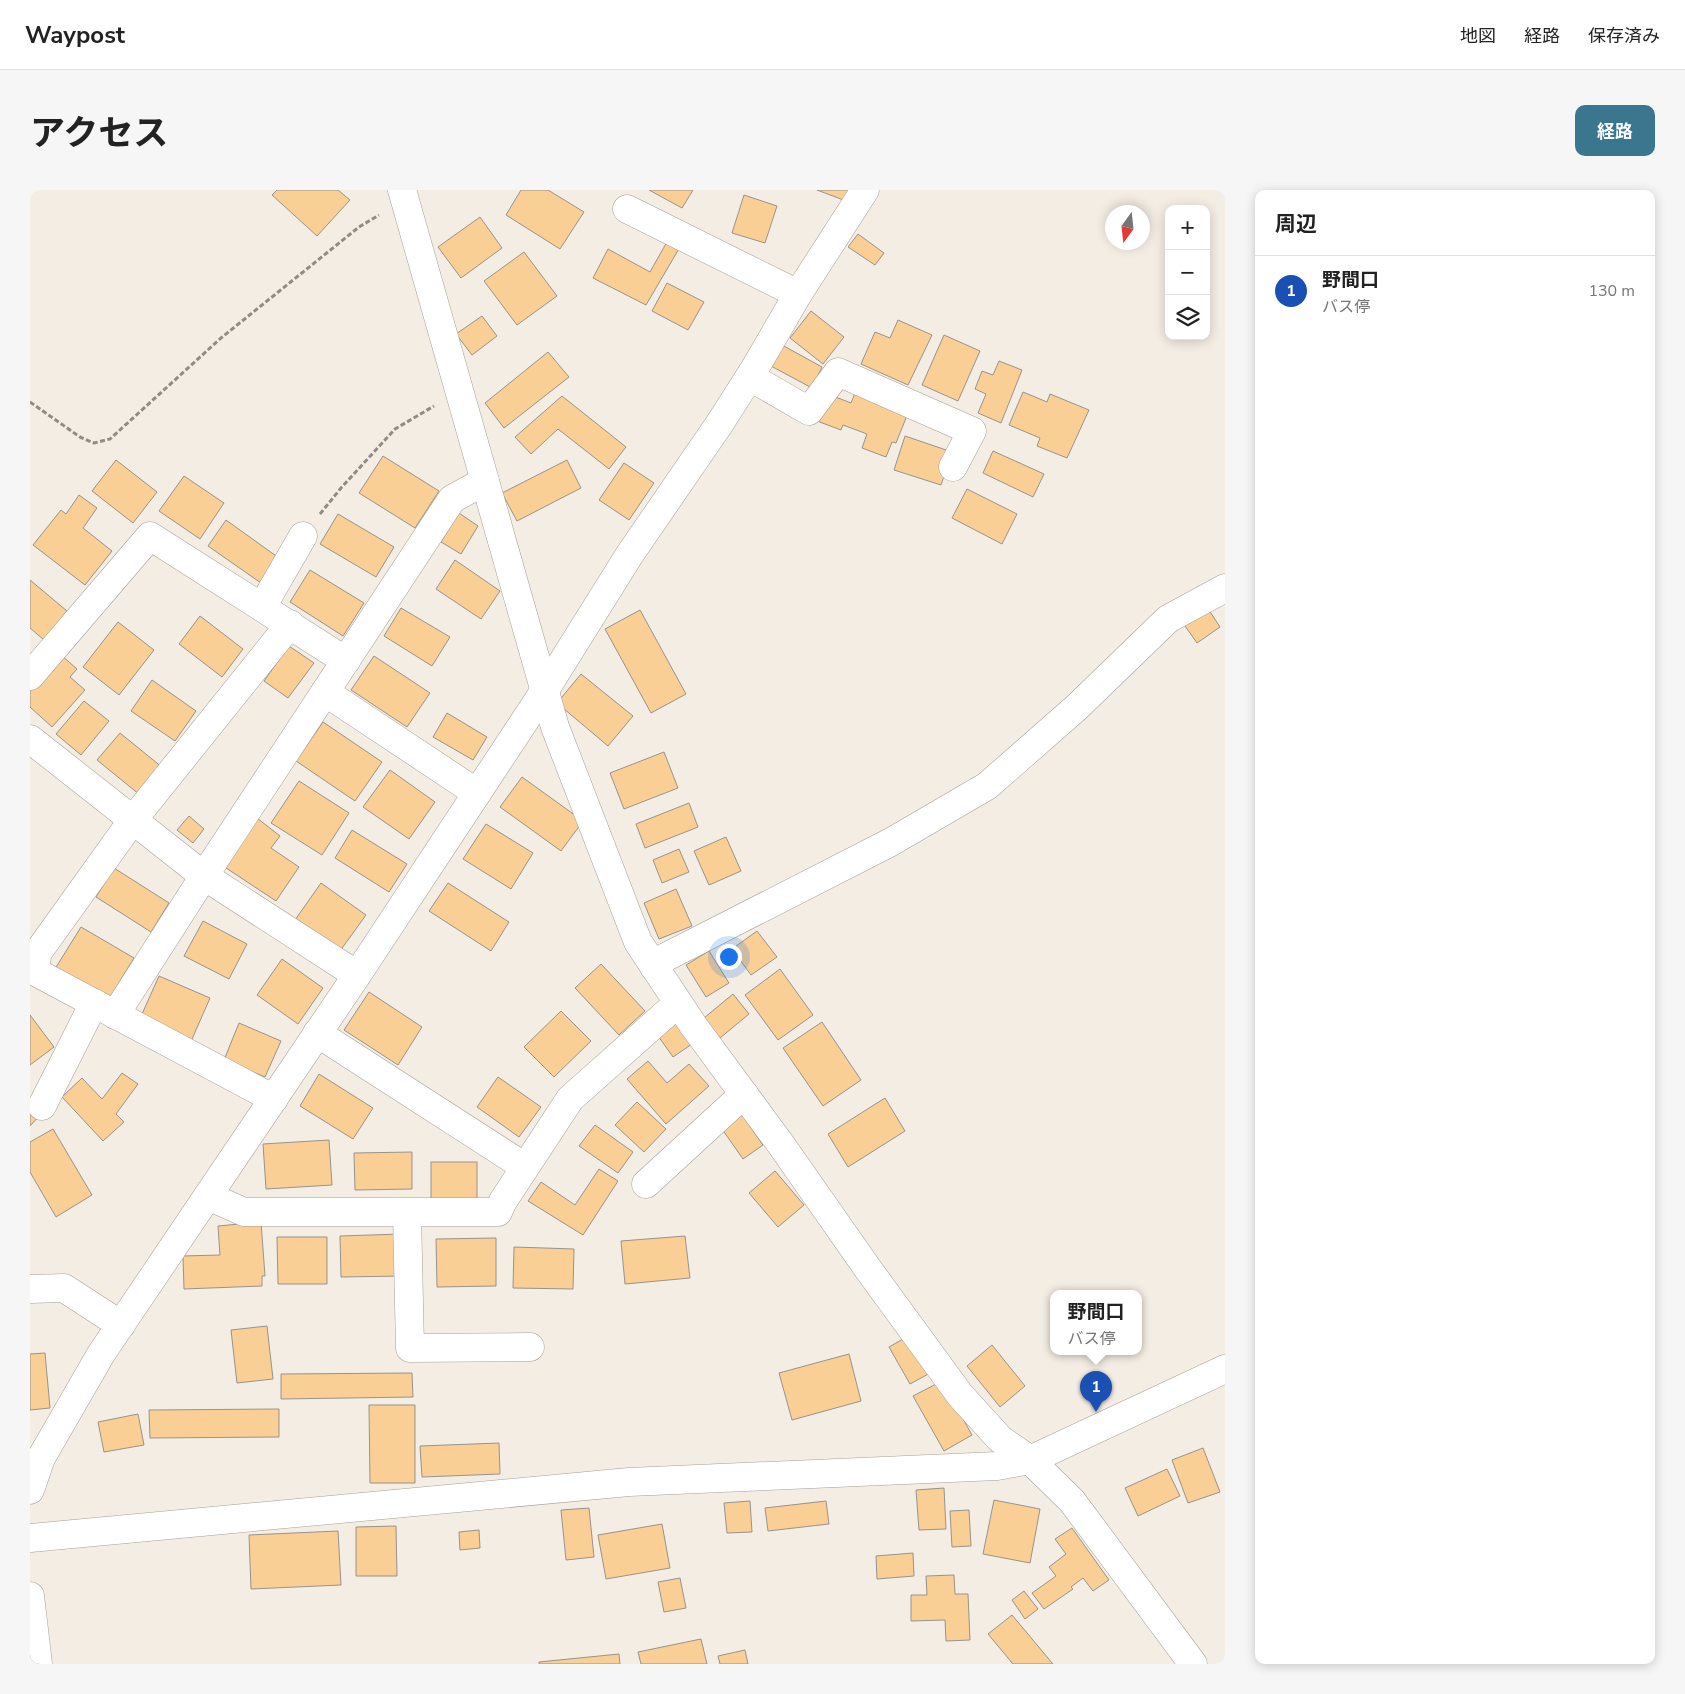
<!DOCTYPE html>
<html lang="ja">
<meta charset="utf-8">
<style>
:root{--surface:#fff;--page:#f6f6f6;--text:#222;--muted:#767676;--line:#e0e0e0;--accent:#3a778e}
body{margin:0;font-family:"Nunito Sans","Noto Sans JP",sans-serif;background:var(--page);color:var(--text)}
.controls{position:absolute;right:15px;top:15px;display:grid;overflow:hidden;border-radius:10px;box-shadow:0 2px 12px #0003}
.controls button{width:45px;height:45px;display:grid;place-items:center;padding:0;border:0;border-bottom:1px solid var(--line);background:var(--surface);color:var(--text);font:25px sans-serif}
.compass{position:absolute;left:1075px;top:15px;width:45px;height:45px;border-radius:50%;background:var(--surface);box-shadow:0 2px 12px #0003;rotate:195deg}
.you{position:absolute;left:698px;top:766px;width:18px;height:18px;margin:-12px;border:4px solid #fff;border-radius:50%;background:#1a73e8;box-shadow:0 0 0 8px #1a73e833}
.badge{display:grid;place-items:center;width:32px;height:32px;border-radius:50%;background:var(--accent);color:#fff;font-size:16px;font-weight:700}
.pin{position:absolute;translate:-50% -41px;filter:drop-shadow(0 1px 2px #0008)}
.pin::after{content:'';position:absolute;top:26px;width:18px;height:15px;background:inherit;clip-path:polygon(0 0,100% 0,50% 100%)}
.popup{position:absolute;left:1020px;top:1100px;width:92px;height:65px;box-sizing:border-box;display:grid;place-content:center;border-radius:10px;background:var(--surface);filter:drop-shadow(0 1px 4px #0005);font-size:16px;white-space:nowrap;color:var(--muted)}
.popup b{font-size:19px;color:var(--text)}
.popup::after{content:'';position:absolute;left:50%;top:100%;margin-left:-10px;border:10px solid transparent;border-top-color:var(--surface)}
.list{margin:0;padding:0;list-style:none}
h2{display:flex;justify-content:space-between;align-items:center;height:65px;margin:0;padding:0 20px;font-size:21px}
h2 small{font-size:16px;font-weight:400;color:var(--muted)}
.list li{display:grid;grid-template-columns:32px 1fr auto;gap:15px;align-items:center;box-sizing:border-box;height:70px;padding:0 20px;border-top:1px solid var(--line)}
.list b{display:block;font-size:19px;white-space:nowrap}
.list p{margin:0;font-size:16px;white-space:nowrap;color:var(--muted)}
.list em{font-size:16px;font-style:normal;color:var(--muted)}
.icon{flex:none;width:28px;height:28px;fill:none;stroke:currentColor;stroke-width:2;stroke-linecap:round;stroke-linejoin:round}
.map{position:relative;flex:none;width:1195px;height:1474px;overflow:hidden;border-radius:10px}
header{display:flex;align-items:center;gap:30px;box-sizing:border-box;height:70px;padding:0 25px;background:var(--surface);border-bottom:1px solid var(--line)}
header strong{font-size:24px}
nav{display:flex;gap:28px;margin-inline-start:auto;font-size:18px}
.intro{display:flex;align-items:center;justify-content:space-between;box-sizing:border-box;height:120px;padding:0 30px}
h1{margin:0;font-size:35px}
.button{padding:12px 22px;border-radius:10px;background:var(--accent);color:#fff;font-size:18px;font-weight:700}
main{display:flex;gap:30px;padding:0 30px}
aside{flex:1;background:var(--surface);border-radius:10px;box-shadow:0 2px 12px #0003}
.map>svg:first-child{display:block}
.building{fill:#f9cf95;stroke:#99938b}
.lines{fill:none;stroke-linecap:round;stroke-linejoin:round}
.minor-casing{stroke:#a6a098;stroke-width:29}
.tertiary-casing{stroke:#a6a098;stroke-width:29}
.path{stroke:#908b85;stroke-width:3;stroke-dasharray:5 2.5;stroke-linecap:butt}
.minor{stroke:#fff;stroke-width:28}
.tertiary{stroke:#fff;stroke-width:28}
</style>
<header>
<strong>Waypost</strong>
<nav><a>地図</a><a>経路</a><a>保存済み</a></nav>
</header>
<div class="intro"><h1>アクセス</h1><a class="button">経路</a></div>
<main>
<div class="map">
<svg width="1195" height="1474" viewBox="0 0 1195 1474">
<rect width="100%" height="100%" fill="#f4ede4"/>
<!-- building -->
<g class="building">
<polygon points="247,0 308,0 320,10 287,46 242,5"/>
<polygon points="491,0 518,0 554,22 530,59 476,25"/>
<polygon points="619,0 663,0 652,18"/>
<polygon points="787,0 820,0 816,11"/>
<polygon points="714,5 747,16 735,53 702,43"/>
<polygon points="450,27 472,58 431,88 408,57"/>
<polygon points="828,44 854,63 845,75 818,57"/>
<polygon points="638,50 650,57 616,115 563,88 578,59 620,82"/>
<polygon points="494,62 527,106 487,135 454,91"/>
<polygon points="637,93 674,112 658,140 622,121"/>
<polygon points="781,121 814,147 793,174 760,148"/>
<polygon points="452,126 467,146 442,165 426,144"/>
<polygon points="868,130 902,145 878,195 831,174 845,142 860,148"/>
<polygon points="914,145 950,161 928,211 892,195"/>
<polygon points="752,155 792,177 782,198 741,176"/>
<polygon points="518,162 539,187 474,238 455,213"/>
<polygon points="969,171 992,180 971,233 948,223 956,204 945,199 952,181 963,185"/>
<polygon points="827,198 880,218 866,253 862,252 856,267 832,258 837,244 813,235 811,240 787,231 798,204 821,213"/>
<polygon points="993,202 1017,212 1020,204 1059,220 1037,268 1007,256 1010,248 979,235"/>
<polygon points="532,206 596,257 579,279 528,239 501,264 485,247"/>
<polygon points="875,246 922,262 911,295 864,280"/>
<polygon points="963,261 1014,284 1003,307 953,283"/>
<polygon points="353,266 409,301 385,338 329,303"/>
<polygon points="86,270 127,302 103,333 62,301"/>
<polygon points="537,270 551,298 487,331 472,303"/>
<polygon points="594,273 624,293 599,330 569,310"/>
<polygon points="154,286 194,313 170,349 129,321"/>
<polygon points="937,299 987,324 972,354 922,328"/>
<polygon points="49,305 67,318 53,338 82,361 55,395 3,355 31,320 36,324"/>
<polygon points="429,323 448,336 431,364 411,352"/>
<polygon points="308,324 364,357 346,387 290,354"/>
<polygon points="196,330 249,368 231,393 178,356"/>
<polygon points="425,370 470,401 451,429 406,399"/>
<polygon points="280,380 334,413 313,446 260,412"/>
<polygon points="0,390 37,421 14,450 0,438"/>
<polygon points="1177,417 1190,437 1167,453 1153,433"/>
<polygon points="371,418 420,447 402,476 354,446"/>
<polygon points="610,420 656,504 621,523 575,439"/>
<polygon points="170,426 213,459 192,487 149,454"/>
<polygon points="88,432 124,460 89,505 53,477"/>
<polygon points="259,456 284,473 258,508 234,491"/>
<polygon points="31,465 47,479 40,487 55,500 22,537 0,517 0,500"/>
<polygon points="344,466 400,503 377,537 321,500"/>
<polygon points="551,484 603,526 578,556 527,513"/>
<polygon points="122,490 166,521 145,551 101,521"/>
<polygon points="54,511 79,531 51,565 26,544"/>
<polygon points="417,523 457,547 443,570 403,547"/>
<polygon points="293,532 352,572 325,611 266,571"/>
<polygon points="90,543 133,578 110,605 67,570"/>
<polygon points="634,562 648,598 594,619 580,583"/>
<polygon points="360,580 405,612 379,649 333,617"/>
<polygon points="492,587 553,631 531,661 470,617"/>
<polygon points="269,591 319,623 292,665 241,633"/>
<polygon points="659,613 668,637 615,658 606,634"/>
<polygon points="159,626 174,639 163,653 147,640"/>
<polygon points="227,628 250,646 241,658 269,677 246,711 193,676"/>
<polygon points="456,634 503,663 481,699 433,669"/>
<polygon points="322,640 377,674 359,702 305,668"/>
<polygon points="696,647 711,681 679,695 664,661"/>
<polygon points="649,659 659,682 632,693 623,670"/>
<polygon points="84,678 139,713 121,742 66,707"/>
<polygon points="291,693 336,725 310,761 265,730"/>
<polygon points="418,693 479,732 461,761 399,721"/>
<polygon points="646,699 662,736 629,749 614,713"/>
<polygon points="173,731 217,754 199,789 154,766"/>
<polygon points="51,737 104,768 76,814 23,782"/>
<polygon points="727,741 747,767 721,785 702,759"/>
<polygon points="679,761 699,793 676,807 656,775"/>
<polygon points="252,769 293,798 268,834 227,805"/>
<polygon points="571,774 615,821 589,845 545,798"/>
<polygon points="750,779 783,825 748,850 715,805"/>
<polygon points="129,786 180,808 159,856 108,833"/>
<polygon points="339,802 392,837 368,875 314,840"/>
<polygon points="703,804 719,824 690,848 674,828"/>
<polygon points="531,821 561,851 524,887 494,857"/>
<polygon points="0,825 24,857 0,875"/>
<polygon points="645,829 662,854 643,867 626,843"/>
<polygon points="792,832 831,890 793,916 753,858"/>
<polygon points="209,833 251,851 235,887 194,870"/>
<polygon points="618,871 637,893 659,874 679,896 636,934 597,889"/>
<polygon points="92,883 108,894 86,924 94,932 73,951 32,907 52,888 72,909"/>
<polygon points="289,884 343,918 323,949 270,916"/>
<polygon points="468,887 511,917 489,947 447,917"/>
<polygon points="855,908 875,941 818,977 798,944"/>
<polygon points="607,912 636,939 614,962 585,935"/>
<polygon points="0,920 10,925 0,936"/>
<polygon points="712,925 733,955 713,969 692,939"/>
<polygon points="565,935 603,962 588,983 549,956"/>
<polygon points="23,939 62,1005 26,1027 0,982 0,952"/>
<polygon points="299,950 302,995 236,999 233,954"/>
<polygon points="382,962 382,999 325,1000 324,963"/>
<rect x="401" y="972" width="46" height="40"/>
<polygon points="569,979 588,991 553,1045 498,1011 511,992 545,1015"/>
<polygon points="745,981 774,1015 748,1037 719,1003"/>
<polygon points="231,1032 235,1086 232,1086 232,1096 154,1099 153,1066 190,1065 188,1036"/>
<polygon points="371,1044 372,1086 311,1087 310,1046"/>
<polygon points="655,1046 660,1088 595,1094 591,1051"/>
<polygon points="247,1047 297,1047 297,1094 248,1094"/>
<polygon points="466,1048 466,1096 407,1097 406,1049"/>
<polygon points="484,1057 544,1059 543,1099 483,1098"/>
<polygon points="237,1136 243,1189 207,1193 201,1140"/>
<polygon points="880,1145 902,1182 880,1194 859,1157"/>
<polygon points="962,1155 995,1196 970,1217 937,1176"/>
<polygon points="15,1163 20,1218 0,1220 0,1164"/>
<polygon points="819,1164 831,1211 762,1230 749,1183"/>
<polygon points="382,1183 383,1207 251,1209 251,1184"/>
<polygon points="912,1191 942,1245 914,1261 883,1206"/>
<polygon points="339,1215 385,1215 385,1293 340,1293"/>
<polygon points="249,1219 249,1247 120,1248 119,1220"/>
<polygon points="108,1224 114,1255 74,1262 68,1232"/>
<polygon points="469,1253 470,1284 392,1287 390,1256"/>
<polygon points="1173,1258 1190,1302 1158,1313 1142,1270"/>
<polygon points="1137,1279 1150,1306 1108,1326 1095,1298"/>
<polygon points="914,1298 916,1339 889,1340 886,1300"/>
<polygon points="964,1310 1010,1319 1000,1373 953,1364"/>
<polygon points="720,1311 722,1342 697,1343 694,1313"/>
<polygon points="796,1311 799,1334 738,1341 735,1318"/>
<polygon points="559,1318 564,1367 536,1370 531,1320"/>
<polygon points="939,1320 941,1356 922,1357 920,1321"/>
<polygon points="632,1334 640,1378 576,1389 568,1345"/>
<polygon points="366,1336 367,1386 326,1386 326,1337"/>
<polygon points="1042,1338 1079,1390 1063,1401 1053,1388 1041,1397 1043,1399 1014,1419 1002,1403 1026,1386 1019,1377 1036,1364 1025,1349"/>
<polygon points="449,1340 450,1358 430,1360 429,1342"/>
<polygon points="308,1341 311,1395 221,1399 219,1345"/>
<polygon points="883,1363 884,1386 847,1389 846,1366"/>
<polygon points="924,1385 925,1404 938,1404 940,1450 916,1451 915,1430 881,1431 881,1405 897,1405 896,1386"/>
<polygon points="650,1388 656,1418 634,1422 628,1392"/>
<polygon points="994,1401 1008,1419 995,1429 982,1410"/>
<polygon points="982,1425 1023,1474 983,1474 958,1444"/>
<polygon points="671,1449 677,1474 611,1474 608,1462"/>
<polygon points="715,1460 718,1474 690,1474 688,1466"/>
<polygon points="589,1464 590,1474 509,1474 509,1472"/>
</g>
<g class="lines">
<defs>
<g id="minor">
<polyline points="372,0 525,537 608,752 663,835 752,956 838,1079 930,1205 970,1249 1000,1270 1042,1311 1163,1474"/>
<polyline points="597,19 768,104"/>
<polyline points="720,187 779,221 808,182 942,241 923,277"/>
<polyline points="232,417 273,346"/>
<polyline points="0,486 120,346 316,471"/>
<polyline points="295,502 447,603"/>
<polyline points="0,549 174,686 327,785"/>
<polyline points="624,777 634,768 861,652 957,596 1046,518 1138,429 1195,398"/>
<polyline points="0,779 244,909"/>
<polyline points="4,780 8,762 102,631 260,434"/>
<polyline points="85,825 174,686 422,309 455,291"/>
<polyline points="287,843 495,977"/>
<polyline points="12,916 64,813"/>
<polyline points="616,994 714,904"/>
<polyline points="178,1006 214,1022 468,1022 473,1011 540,909 648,813"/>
<polyline points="377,1023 380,1158 500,1157"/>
<polyline points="0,1099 34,1098 91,1135"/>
<polyline points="0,1300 11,1268 71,1164 327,785 515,500 600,364 690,233 725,178 768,104 835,0"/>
<polyline points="0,1406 8,1474"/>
</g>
<polyline id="tertiary" points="0,1348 599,1292 967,1276 1000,1270 1195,1179"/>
</defs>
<!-- minor casing -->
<use href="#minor" class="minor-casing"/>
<!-- tertiary casing -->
<use href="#tertiary" class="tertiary-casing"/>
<!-- path -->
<g class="path">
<polyline points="0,212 50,247 64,253 80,249 191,148 329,37 349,25"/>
<polyline points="290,324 311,298 365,239 404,216"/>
</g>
<!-- minor -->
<use href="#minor" class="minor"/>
<!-- tertiary -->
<use href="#tertiary" class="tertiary"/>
</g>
</svg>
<div class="controls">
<button>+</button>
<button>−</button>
<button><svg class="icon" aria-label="layers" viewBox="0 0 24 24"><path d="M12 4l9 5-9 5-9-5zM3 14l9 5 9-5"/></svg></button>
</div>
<svg class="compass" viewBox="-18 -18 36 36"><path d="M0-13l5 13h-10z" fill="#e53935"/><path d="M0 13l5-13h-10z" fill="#767676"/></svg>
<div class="you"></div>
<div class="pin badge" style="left:1066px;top:1222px;background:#1a4fb4">1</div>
<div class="popup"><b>野間口</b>バス停</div>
</div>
<aside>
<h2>周辺<small></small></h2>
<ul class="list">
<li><span class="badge" style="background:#1a4fb4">1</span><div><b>野間口</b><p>バス停</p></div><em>130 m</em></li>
</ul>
</aside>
</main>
